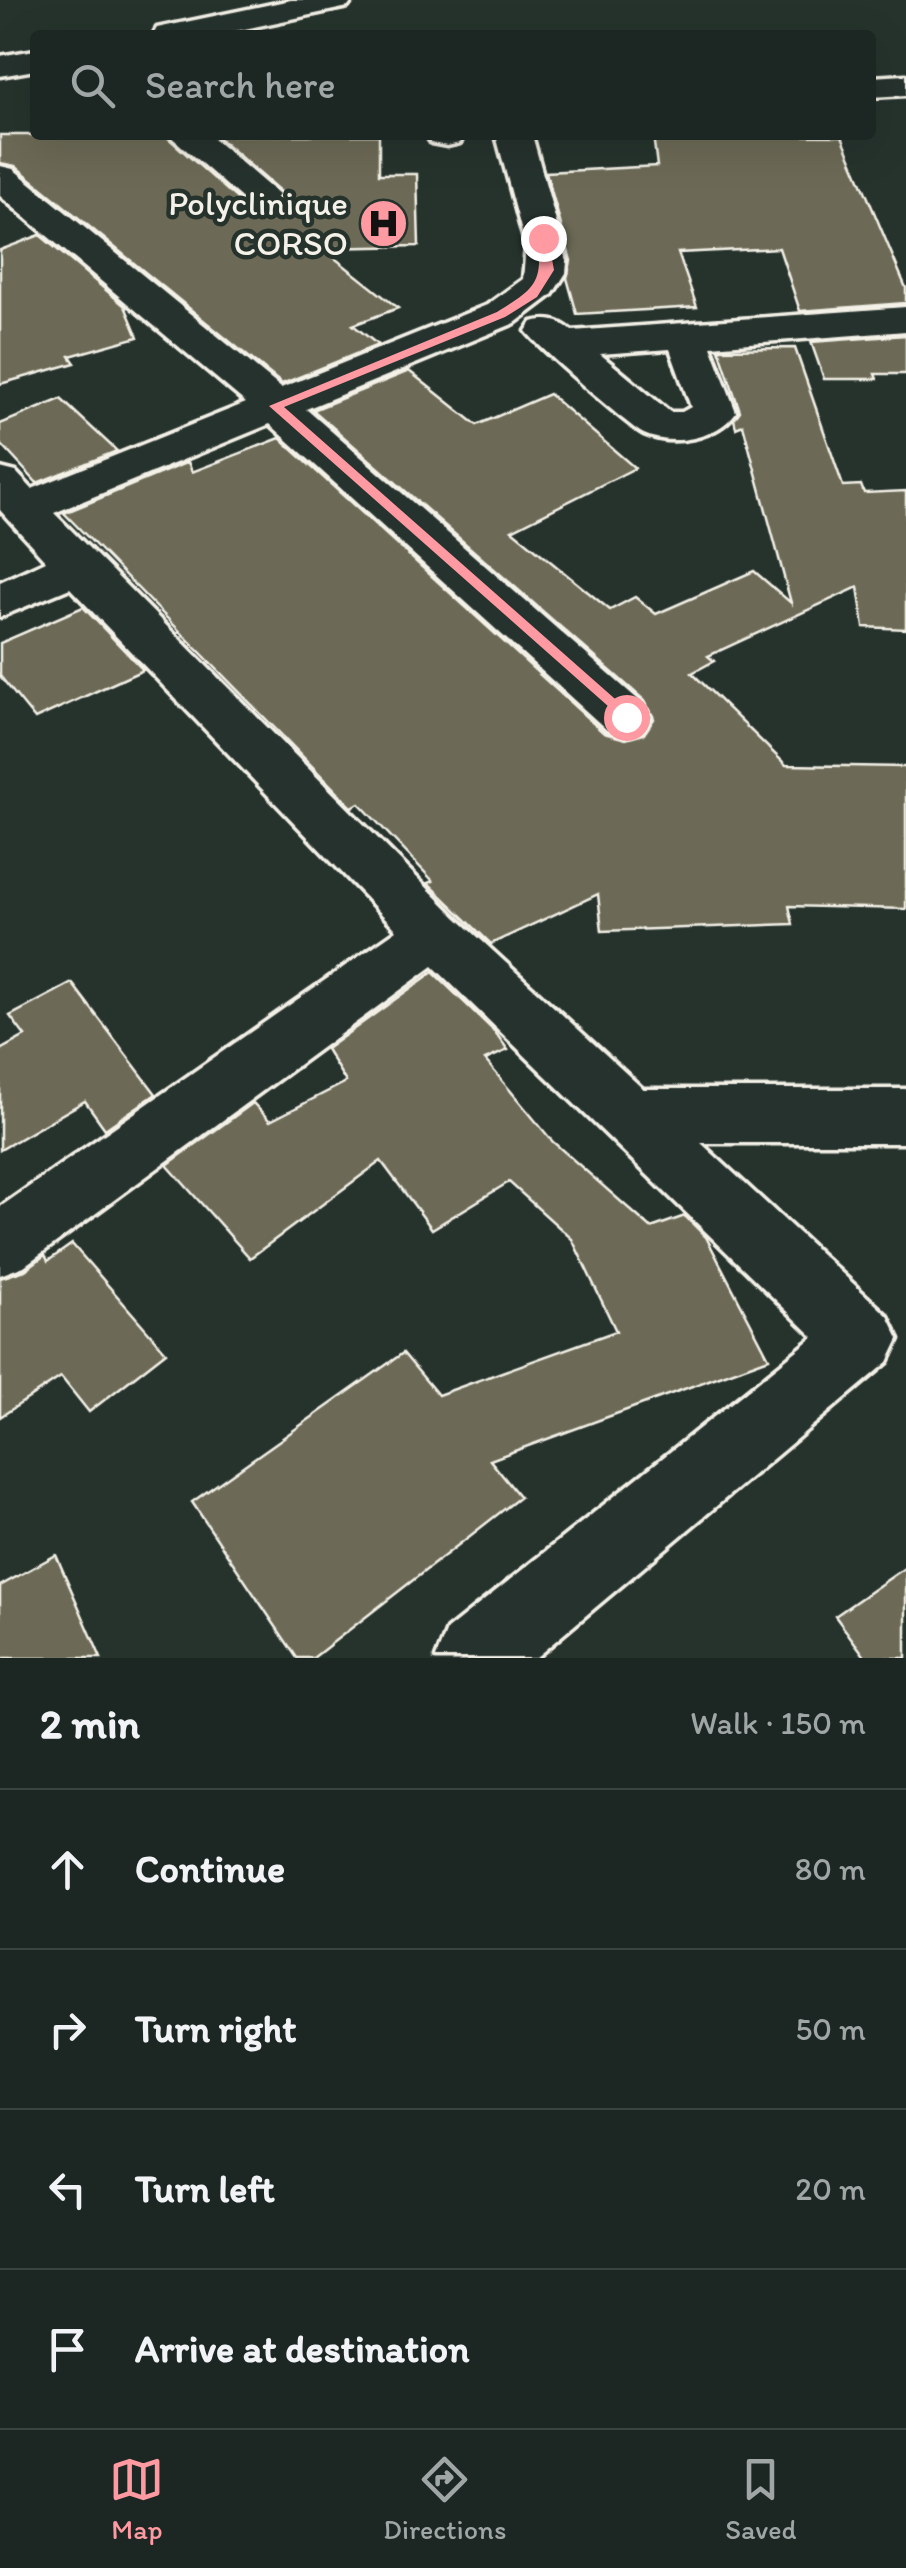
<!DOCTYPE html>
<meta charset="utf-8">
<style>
:root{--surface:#1c2622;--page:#252e2a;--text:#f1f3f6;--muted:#a0a5a5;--line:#3a4340;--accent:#ff9aa2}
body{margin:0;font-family:Itim,sans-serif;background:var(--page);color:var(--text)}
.stop{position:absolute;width:30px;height:30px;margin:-22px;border:8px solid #ff9aa2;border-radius:50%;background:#fff}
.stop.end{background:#ff9aa2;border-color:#fff;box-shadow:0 2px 10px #0008}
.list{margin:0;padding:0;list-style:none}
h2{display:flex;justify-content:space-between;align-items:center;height:130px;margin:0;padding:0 40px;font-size:42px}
h2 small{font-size:32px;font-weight:400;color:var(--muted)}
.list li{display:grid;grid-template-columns:65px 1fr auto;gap:30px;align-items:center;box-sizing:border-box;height:160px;padding:0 40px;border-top:2px solid var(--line)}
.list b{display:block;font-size:38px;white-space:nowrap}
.list em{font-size:32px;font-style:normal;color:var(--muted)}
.icon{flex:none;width:55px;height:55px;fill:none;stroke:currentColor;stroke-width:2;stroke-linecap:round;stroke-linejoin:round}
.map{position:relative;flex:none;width:906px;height:1658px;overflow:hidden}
.search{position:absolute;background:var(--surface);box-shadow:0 10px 40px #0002;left:30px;right:30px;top:30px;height:110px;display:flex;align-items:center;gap:25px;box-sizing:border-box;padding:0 35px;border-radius:10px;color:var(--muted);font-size:38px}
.sheet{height:770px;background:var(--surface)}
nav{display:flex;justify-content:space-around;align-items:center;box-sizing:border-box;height:140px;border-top:2px solid var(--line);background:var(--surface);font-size:28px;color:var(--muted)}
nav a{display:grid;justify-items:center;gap:5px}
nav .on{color:var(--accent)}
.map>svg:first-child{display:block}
.building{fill:#6c6b56;stroke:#f4f1e8;stroke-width:2.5}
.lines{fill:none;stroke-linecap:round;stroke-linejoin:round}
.street-casing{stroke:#f4f1e8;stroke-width:7}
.street{fill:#26332d;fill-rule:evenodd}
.route{fill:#ff9aa2}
.labels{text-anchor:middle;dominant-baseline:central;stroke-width:9;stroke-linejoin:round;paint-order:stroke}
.far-poi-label{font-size:35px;fill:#f4f1e8;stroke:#26332d;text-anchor:end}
</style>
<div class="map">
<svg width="906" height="1658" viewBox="0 0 906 1658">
<rect width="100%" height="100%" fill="#26332d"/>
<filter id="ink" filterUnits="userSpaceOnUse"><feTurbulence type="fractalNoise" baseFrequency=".01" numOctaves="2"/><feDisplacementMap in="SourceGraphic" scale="20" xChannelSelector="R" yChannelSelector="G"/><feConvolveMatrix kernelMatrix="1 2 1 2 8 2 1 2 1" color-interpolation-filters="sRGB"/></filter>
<g filter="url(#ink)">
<!-- building -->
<g class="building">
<polygon points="0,135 165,135 245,206 259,210 276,205 281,192 215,135 379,135 379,174 417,174 419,246 322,248 398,308 353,325 378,345 282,384 15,166 0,163"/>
<polygon points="653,135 842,136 906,288 906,303 800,311 779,248 678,253 697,307 577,314 567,278 571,261 546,172 657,166"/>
<polygon points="40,235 125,306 138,337 70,356 75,363 0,384 0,250"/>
<polygon points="906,335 906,374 875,374 877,379 824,379 811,342"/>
<polygon points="795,348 843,486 861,485 864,493 906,491 906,629 864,627 858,587 708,656 714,661 692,673 786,765 906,767 906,909 789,906 793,924 602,931 598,894 491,944 428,883 433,881 359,803 352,807 64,513 188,462 192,472 280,438 604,733 626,739 644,734 654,719 645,701 313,410 409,371 477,425 549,394 635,468 512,530 610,610 635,597 656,614 754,571 791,603 743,425 736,428 734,419 740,411 719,349"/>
<polygon points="61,399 117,451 37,483 0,443 0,424"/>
<polygon points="83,607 143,670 35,719 0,676 0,643"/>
<polygon points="433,972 495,1032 508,1050 485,1060 553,1142 651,1228 685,1216 706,1237 769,1358 490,1460 520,1497 313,1658 297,1658 192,1502 403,1353 438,1395 616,1331 572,1239 509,1182 432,1229 381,1161 250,1258 167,1165 253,1103 270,1121 346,1082 326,1049"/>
<polygon points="72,983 156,1094 105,1129 85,1101 0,1150 0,1050 25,1036 10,1016"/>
<polygon points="72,1244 166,1352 89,1412 61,1377 0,1417 0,1278 25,1270 45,1255 48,1261"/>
<polygon points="56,1555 101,1658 0,1658 0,1586"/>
<polygon points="906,1567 906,1658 866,1658 835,1616"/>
</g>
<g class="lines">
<defs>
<g id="street">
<polygon points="291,0 353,0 348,7 216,35 153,35 157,28"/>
<polygon points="35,50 35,70 0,76 0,56"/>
<polygon points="906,75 906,95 871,97 871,77"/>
<polygon points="169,135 209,135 279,195 273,203 260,206 247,203"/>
<polygon points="426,135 465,135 460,143 447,146 431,143"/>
<polygon points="496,135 532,135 567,262 566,273 552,295 515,323 306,409 643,704 651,717 643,730 625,735 607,730 270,424 54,513 456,917 643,1089 906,1089 906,1143 701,1143 888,1316 899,1339 888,1362 535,1658 436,1658 447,1630 814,1337 433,966 24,1266 0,1275 0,1207 397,930 70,588 0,617 0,582 46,561 0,510 0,468 16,472 32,489 246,403 0,196 0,166 13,169 281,388 487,305 523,279 526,247"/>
<path d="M906 307V331L711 346 736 412C717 439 673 447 644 434 628 426 537 346 526 331L532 322C549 318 559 320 572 331ZM670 349 691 407 682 412H670L600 354Z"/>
</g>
</defs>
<!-- street casing -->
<use href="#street" class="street-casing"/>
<!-- street -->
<use href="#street" class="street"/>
</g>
</g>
<!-- route -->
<path class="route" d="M543 234 548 238 554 270 537 297 505 317 284 407 631 713 633 717 626 722 269 406 497 312C534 289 544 283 537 238Z"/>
<!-- icons -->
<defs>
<symbol id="hospital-disc" viewBox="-11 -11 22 22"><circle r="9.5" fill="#ff9aa2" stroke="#26332d"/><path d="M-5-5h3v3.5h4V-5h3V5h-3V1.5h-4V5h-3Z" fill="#111"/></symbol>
</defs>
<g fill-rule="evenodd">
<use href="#hospital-disc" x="356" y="196" width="55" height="55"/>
</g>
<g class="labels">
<!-- far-poi labels -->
<g class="far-poi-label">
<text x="348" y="203">Polyclinique<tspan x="348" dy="40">CORSO</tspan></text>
</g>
</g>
</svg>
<div class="stop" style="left:626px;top:717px"></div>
<div class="stop end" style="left:543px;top:238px"></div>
<div class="search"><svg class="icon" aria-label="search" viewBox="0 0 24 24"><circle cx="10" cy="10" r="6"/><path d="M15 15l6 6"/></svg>Search here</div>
</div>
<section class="sheet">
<h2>2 min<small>Walk · 150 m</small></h2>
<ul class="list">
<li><svg class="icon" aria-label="ahead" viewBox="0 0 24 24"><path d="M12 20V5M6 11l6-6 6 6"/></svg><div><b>Continue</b></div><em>80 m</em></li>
<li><svg class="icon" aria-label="right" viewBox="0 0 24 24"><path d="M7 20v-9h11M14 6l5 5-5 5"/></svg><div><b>Turn right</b></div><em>50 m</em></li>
<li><svg class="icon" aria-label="left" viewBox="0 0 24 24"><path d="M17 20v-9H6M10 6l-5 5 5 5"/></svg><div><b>Turn left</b></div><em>20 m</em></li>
<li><svg class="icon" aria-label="arrive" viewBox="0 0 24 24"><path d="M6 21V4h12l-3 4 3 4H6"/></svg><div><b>Arrive at destination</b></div></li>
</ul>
</section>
<nav>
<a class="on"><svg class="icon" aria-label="map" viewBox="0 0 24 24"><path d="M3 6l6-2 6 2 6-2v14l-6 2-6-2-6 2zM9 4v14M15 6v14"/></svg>Map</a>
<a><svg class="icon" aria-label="directions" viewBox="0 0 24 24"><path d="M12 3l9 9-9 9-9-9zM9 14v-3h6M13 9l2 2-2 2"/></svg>Directions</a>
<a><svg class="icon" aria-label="saved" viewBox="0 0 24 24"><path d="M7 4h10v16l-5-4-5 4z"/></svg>Saved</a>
</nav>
